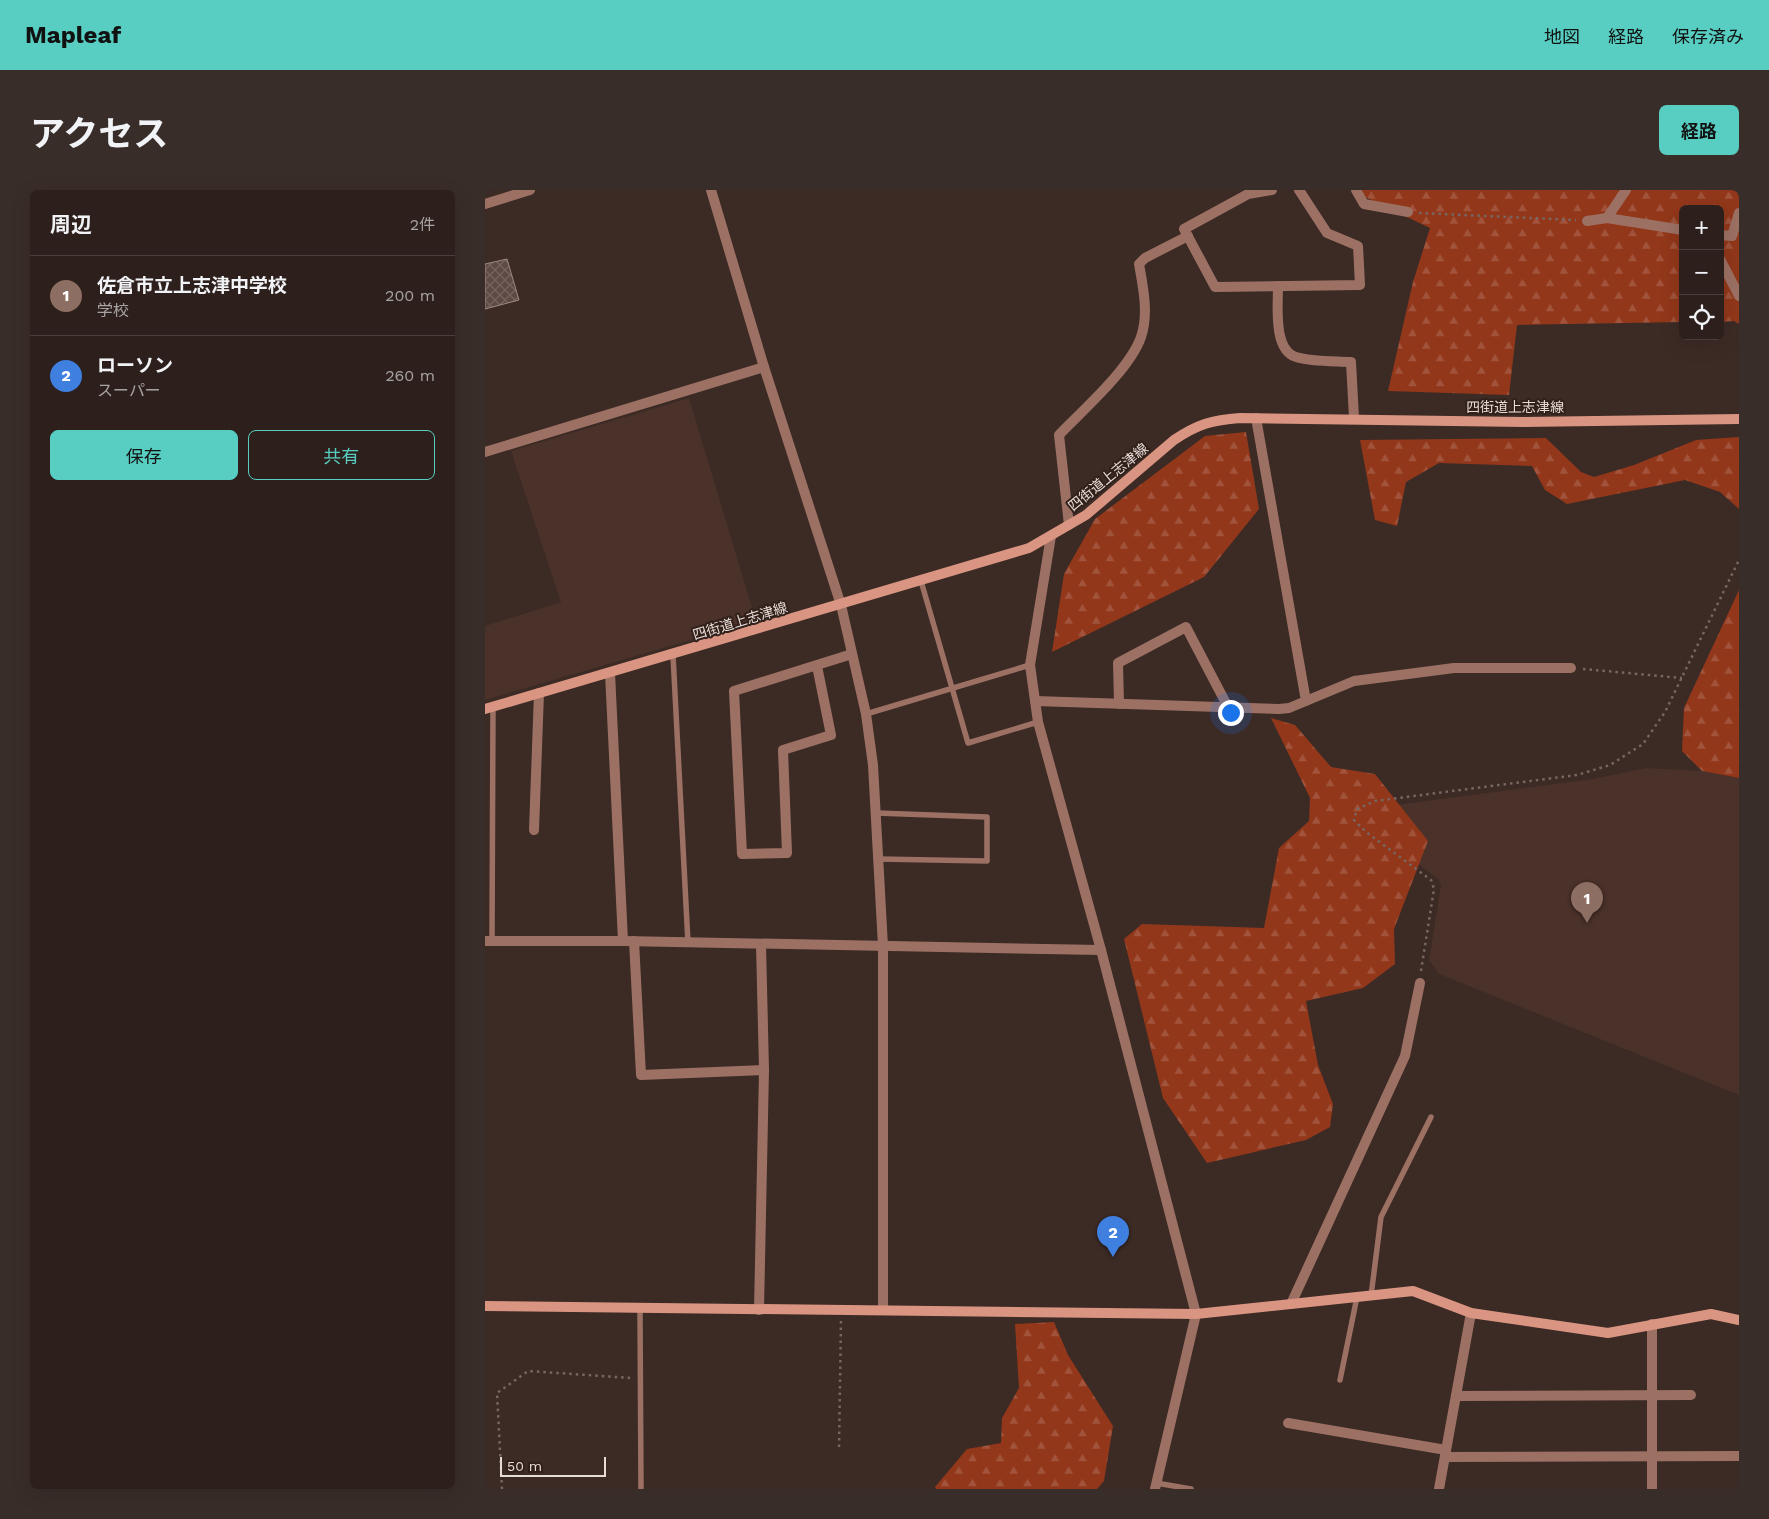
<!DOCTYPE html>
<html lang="ja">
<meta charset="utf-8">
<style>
:root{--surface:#2d201c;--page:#392d29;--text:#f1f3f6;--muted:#a7a3a3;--line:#483e3b;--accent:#57cec1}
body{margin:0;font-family:"Work Sans","Noto Sans JP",sans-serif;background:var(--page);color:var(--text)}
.controls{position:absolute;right:15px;top:15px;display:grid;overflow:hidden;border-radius:8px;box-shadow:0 5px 20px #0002}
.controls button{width:45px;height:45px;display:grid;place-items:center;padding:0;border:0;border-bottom:1px solid var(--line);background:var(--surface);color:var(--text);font:25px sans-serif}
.scale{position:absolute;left:15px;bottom:12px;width:106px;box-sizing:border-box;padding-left:5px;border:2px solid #e8dcd8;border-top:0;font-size:14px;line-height:18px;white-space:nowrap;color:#e8dcd8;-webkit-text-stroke:4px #32211b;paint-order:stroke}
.you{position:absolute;left:745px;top:522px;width:18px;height:18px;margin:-12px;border:4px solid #fff;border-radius:50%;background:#1a73e8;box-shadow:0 0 0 8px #1a73e833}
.badge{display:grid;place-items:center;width:32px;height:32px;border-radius:50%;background:var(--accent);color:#fff;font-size:16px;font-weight:700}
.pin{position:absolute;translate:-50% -41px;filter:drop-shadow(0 1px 2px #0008)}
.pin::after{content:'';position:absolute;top:26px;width:18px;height:15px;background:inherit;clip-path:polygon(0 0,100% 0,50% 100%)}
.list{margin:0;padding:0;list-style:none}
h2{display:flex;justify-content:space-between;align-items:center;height:65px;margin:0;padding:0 20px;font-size:21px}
h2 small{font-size:16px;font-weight:400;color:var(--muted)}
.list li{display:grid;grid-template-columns:32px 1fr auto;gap:15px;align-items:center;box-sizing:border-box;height:80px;padding:0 20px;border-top:1px solid var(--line)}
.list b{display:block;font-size:19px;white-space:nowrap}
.list p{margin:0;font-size:16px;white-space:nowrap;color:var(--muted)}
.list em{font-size:16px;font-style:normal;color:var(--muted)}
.actions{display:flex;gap:10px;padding:15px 20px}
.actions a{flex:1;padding:11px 0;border:1px solid var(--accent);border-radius:8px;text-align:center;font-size:18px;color:var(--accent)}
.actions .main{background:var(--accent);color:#111}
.icon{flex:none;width:28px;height:28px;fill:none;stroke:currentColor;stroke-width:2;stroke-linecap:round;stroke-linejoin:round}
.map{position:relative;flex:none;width:1254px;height:1299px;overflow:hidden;border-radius:8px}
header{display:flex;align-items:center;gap:30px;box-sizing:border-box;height:70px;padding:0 25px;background:var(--accent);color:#111}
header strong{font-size:24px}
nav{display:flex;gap:28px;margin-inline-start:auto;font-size:18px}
.intro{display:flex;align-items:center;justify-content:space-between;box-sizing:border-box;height:120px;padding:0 30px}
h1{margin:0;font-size:35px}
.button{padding:12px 22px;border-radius:8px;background:var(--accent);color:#111;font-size:18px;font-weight:700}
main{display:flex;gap:30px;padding:0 30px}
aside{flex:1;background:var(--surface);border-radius:8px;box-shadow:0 5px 20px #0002}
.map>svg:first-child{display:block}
.built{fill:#4a3129}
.forest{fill:url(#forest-firs)}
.building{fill:url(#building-cross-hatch);stroke:#9e8881}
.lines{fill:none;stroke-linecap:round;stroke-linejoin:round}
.path{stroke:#776763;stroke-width:2.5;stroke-dasharray:2.5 4;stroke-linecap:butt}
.lane{stroke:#9c7164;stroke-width:5.5}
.street{stroke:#9c7164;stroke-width:10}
.secondary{stroke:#d99581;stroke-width:10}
.labels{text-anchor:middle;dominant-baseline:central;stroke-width:4;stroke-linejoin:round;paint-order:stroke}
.street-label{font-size:14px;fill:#e8dcd8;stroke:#32211b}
</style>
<header>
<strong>Mapleaf</strong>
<nav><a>地図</a><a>経路</a><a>保存済み</a></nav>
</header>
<div class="intro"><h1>アクセス</h1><a class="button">経路</a></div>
<main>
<aside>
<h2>周辺<small>2件</small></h2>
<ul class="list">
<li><span class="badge" style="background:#8d6e63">1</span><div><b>佐倉市立上志津中学校</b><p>学校</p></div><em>200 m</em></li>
<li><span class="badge" style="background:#3f7fe0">2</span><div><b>ローソン</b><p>スーパー</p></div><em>260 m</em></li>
</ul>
<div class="actions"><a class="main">保存</a><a>共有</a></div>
</aside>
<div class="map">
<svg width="1254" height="1299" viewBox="0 0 1254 1299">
<defs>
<pattern id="forest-firs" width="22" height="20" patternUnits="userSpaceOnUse" patternTransform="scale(1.25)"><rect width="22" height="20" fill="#92371a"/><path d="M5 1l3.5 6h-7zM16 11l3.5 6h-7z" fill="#a1533b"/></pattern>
<pattern id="building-cross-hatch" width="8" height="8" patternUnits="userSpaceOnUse" patternTransform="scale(1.25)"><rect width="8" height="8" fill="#5e4a44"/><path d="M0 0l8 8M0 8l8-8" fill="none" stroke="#75645e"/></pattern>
</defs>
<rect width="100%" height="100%" fill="#3c2a25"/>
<!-- built -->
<g class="built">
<polygon points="204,208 271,431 0,510 0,436 76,412 26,261"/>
<polygon points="1161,578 1217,581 1254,588 1254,905 954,784 944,770 956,695 953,689 886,639 896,617 1108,589"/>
</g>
<!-- forest -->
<g class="forest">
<polygon points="877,0 1254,0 1254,134 1249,131 1235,132 1235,19 1198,19 1198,132 1032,135 1024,205 903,201 928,92 945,38 880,7"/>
<polygon points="761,242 774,319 719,387 567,462 579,384 610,329 720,246"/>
<polygon points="1254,247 1254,319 1235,302 1200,290 1082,314 1060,300 1047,276 954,273 921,292 912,336 890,330 875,250 1061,248 1096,282 1109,287 1149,275 1211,250"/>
<polygon points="1254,400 1254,588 1217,581 1197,561 1199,518"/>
<polygon points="786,528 810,535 846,577 890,584 943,651 909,739 910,774 878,798 821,811 833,875 848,914 845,937 821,950 722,973 678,908 639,749 657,734 779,738 794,658 824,631 825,608"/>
<polygon points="569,1132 583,1165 628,1236 619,1291 612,1299 451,1299 450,1297 482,1259 516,1253 517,1228 534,1198 530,1134"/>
</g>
<!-- building -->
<polygon class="building" points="22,69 34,110 0,119 0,74"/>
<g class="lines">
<!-- path -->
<g class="path">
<polyline points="934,23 1091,30"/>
<polyline points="1098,479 1197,488"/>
<polyline points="936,781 949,699 946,690 881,642 869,630 872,619 890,611 1092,585 1125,575 1158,554 1180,522 1254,370"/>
<polyline points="354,1257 356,1131"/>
<polyline points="17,1299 12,1203 43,1181 146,1188"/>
</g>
<!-- lane -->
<g class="lane">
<polyline points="436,391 483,553 553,532"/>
<polyline points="188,465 203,753"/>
<polyline points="381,524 545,475"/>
<polyline points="391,623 502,627 502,671 393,669"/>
<polyline points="7,751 8,517"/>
<polyline points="886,1106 896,1027 946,927"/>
<polyline points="155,1119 156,1299"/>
<polyline points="855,1190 872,1107"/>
<polyline points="671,1293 706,1299"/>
</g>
<!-- street -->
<g class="street">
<polyline points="226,0 279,177 356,415 381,524 388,575 398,756 398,1120"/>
<polyline points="787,0 763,4 699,39 730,97 875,95 873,56 842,43 814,0"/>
<polyline points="871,0 879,14 923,22"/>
<polyline points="0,14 45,0"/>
<polyline points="1122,28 1141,0"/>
<polyline points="1102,31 1122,28 1198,40"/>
<polyline points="1235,45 1247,46 1254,23"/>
<polyline points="1235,69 1254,106"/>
<path d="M793 96C793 115 788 160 811 167 827 172 849 171 866 172L869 228"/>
<polyline points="771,228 821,511"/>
<polyline points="0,262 279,177"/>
<path d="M584 335 574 245C598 220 645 179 656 147 664 124 658 97 654 74L660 68 703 46"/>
<polyline points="566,346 545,475 553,532 616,760 711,1124 670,1299"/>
<polyline points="332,476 346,545 298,560 302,663 257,664 249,501 367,464"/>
<polyline points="125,483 138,751"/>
<polyline points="550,511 794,519 804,518 869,491 969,478 1086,478"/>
<polyline points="634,514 633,473 701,437 743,517"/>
<polyline points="49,640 54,503"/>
<polyline points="0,751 138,751 616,760"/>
<polyline points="149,751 156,885 279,880"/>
<polyline points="806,1114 920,866 935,793"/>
<polyline points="274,1120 279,880 276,754"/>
<polyline points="1167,1134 1167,1299"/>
<polyline points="971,1206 1206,1205"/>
<polyline points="803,1233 961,1260"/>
<polyline points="960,1267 1254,1266"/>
<polyline points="954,1299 986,1123"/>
</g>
<!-- secondary -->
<g class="secondary">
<path d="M0 519 544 358 601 325 689 250C713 234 727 230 755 228L1039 232 1254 229"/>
<polyline points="0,1116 711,1124 928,1101 986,1123 1123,1143 1226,1124 1254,1130"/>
</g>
</g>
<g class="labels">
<!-- street labels -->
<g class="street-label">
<text x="1030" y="217">四街道上志津線</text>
<text transform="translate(623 287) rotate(-39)">四街道上志津線</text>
<text transform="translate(255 431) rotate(-17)">四街道上志津線</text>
</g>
</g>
</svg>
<div class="controls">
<button>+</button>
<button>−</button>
<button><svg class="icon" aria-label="locate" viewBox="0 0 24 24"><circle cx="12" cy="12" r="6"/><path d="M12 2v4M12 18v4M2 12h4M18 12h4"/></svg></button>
</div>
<div class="scale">50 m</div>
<div class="you"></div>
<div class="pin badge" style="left:1102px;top:733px;background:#8d6e63">1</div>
<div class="pin badge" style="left:628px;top:1067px;background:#3f7fe0">2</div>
</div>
</main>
